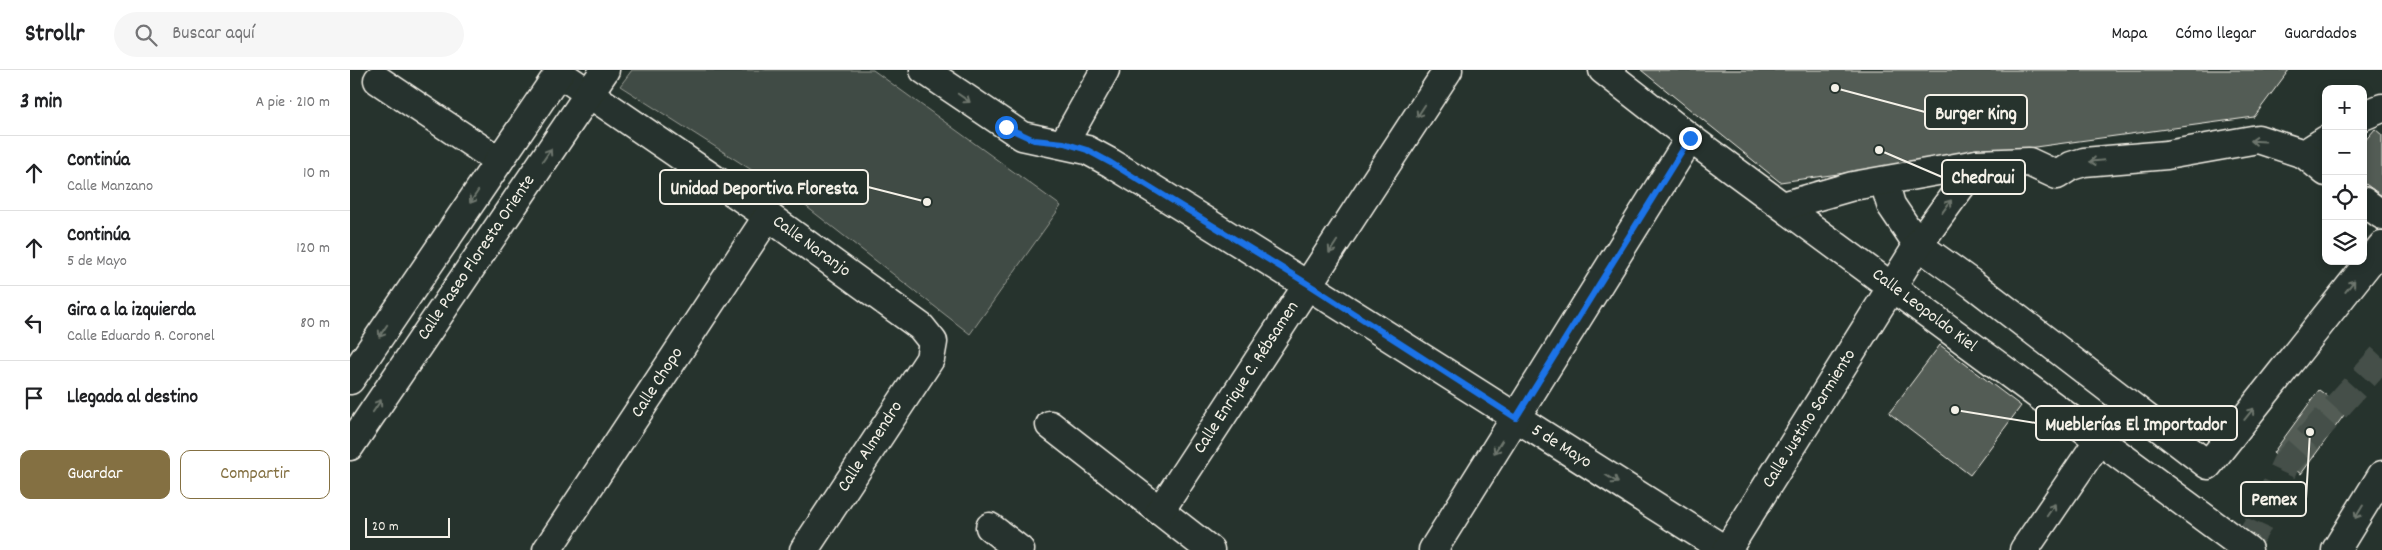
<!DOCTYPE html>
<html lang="es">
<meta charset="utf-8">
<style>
:root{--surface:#fff;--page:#f6f6f6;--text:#202124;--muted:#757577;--line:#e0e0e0;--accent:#847042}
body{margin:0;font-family:Dekko,sans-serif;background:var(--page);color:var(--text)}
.controls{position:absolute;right:15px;top:15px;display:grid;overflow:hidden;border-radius:10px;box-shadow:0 2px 8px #0003}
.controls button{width:45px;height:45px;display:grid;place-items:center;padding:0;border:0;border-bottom:1px solid var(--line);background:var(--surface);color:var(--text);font:25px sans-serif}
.scale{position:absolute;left:15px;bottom:12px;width:85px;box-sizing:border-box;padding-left:5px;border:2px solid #f4f1e8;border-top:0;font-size:14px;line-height:18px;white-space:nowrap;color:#f4f1e8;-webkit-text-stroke:4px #26332d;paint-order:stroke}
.stop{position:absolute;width:15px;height:15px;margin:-11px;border:4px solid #1a73e8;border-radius:50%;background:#fff}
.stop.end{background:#1a73e8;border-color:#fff;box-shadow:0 1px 5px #0008}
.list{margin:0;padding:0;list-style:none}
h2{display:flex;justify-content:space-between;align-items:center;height:65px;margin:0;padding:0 20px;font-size:21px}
h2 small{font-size:16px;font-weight:400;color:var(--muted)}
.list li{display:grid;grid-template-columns:32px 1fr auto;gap:15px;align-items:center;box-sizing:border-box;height:75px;padding:0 20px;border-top:1px solid var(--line)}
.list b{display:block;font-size:19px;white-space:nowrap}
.list p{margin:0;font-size:16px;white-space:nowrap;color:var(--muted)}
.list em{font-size:16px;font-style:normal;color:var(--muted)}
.actions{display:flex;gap:10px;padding:15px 20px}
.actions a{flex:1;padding:11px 0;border:1px solid var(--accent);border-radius:10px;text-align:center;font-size:18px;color:var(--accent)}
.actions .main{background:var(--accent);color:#fff}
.icon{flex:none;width:28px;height:28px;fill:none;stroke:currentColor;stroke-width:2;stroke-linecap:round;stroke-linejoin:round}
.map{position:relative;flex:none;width:2032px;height:480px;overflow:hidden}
header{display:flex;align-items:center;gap:30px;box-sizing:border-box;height:70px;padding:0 25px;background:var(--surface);border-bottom:1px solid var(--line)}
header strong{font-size:24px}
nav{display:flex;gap:28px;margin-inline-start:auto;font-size:18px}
.search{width:350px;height:45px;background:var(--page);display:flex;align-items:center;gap:12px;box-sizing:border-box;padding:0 18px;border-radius:28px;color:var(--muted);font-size:19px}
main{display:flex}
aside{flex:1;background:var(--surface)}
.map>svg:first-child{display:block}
.green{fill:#414b45;stroke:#9a9e96}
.building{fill:#525c55;stroke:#f4f1e8}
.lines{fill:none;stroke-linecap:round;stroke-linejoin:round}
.minor-tunnel{stroke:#455049;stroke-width:28;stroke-dasharray:28 14;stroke-linecap:butt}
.minor-casing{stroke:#f4f1e8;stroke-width:31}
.major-casing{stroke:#f4f1e8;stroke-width:31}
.minor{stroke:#26332d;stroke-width:28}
.major{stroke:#26332d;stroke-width:28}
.oneway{stroke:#6e766e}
.route{stroke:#1a73e8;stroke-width:6}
.labels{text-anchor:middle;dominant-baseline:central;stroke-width:4;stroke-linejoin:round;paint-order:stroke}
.street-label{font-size:18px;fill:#f4f1e8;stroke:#26332d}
.leader{fill:none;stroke:#f4f1e8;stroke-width:2}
.callout-dot{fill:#f4f1e8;stroke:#26332d;stroke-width:2}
.callout{fill:#26332d;stroke:#f4f1e8;stroke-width:2}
.callout-label{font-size:19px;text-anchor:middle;font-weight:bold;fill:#f4f1e8}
</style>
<header>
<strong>Strollr</strong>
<div class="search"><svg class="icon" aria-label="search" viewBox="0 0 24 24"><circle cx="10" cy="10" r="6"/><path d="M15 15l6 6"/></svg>Buscar aquí</div>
<nav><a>Mapa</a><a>Cómo llegar</a><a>Guardados</a></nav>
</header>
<main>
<aside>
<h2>3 min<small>A pie · 210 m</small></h2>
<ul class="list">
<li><svg class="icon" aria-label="ahead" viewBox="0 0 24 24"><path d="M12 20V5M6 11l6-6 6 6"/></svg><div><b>Continúa</b><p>Calle Manzano</p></div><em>10 m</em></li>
<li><svg class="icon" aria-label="ahead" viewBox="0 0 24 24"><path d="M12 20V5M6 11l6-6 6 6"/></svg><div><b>Continúa</b><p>5 de Mayo</p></div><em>120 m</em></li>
<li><svg class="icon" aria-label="left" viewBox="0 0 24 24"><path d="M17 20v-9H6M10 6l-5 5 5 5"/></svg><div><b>Gira a la izquierda</b><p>Calle Eduardo R. Coronel</p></div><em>80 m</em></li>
<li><svg class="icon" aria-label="arrive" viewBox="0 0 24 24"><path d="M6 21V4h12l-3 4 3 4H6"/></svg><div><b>Llegada al destino</b></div></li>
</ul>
<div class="actions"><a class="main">Guardar</a><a>Compartir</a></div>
</aside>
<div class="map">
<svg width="2032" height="480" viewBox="0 0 2032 480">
<rect width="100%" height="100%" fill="#26332d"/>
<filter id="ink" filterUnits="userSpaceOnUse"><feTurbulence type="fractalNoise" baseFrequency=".02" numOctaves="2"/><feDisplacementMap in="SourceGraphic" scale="10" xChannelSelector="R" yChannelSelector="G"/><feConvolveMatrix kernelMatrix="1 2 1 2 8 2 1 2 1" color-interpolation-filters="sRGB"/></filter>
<g filter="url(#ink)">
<!-- green -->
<polygon class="green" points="282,0 523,0 711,136 620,264 444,127 270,16"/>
<!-- building -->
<g class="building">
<polygon points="1291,0 1939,0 1904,47 1430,112"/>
<polygon points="2025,59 2032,65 2032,126 2013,112 2013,73"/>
<polygon points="1590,275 1671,336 1620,405 1539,343"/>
<polygon points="1969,320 1997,341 1951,404 1923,383"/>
</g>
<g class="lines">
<!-- minor-tunnel -->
<polyline class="minor-tunnel" points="1894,477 1907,456 1936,393 2032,287"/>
<defs>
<g id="minor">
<path d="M574 0 672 66 737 80 761 93C967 219 1170 351 1375 480"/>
<polyline points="1253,0 1340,68 1898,480"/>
<polyline points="209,3 418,146 571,257 583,272 580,289 454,480"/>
<polyline points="28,10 149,91"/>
<polyline points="2013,46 2032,38"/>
<polyline points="714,73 755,0"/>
<polyline points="1954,84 1976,70"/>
<polyline points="1534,111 1541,135 1568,175 1624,215 1858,395 2032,176"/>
<polyline points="2013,131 2032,145"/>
<polyline points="1433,136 1503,116 1627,94 1679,92 1707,105 1721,96 1734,92 1817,85 1908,69 1954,84 1976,102"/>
<polyline points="700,355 860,480"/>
<polyline points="810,441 1098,0"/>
<polyline points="640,457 670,480"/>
<polyline points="197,480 418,146"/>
<polyline points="1083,480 1340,68"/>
<polyline points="1377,480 1568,175 1627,94"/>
<polyline points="1674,480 1749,370"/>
</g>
<g id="major">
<polyline points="0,310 211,0"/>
<polyline points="0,376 255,0"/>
<polyline points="1986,480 2032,405"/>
</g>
</defs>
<!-- minor casing -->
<use href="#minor" class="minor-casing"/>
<!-- major casing -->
<use href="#major" class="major-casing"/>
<!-- minor -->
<use href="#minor" class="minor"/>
<!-- major -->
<use href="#major" class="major"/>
</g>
<!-- one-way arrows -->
<defs><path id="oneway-shaft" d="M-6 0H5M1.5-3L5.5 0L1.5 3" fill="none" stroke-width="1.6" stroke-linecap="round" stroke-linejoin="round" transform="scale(1.25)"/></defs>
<g class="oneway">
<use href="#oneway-shaft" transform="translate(614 28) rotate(35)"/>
<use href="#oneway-shaft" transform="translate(1071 41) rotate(123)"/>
<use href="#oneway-shaft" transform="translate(1908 71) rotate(-177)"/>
<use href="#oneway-shaft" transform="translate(197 85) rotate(-56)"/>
<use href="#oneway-shaft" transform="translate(1747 91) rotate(175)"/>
<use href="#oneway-shaft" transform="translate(124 127) rotate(124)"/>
<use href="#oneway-shaft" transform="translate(1597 136) rotate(-54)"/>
<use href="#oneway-shaft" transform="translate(983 177) rotate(123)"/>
<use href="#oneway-shaft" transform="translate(2000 216) rotate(-52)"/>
<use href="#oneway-shaft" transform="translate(33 261) rotate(124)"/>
<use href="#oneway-shaft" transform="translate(27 336) rotate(-56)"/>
<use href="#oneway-shaft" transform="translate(1899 344) rotate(-51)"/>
<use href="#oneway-shaft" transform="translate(1148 377) rotate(122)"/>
<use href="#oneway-shaft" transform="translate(1262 409) rotate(32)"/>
<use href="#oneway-shaft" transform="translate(1701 440) rotate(-56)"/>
<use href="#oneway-shaft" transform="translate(2009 442) rotate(121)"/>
</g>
</g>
<g class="lines" filter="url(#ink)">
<!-- route -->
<polyline class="route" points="656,57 684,70 714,73 737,80 761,93 958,214 1166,348 1340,68"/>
</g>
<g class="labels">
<!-- street labels -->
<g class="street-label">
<text transform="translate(461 177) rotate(36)">Calle Naranjo</text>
<text transform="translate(127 188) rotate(-56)">Calle Paseo Floresta Oriente</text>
<text transform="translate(1574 241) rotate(37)">Calle Leopoldo Kiel</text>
<text transform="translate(897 308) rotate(-57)">Calle Enrique C. Rébsamen</text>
<text transform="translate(308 313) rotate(-57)">Calle Chopo</text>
<text transform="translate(1460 349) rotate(-58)">Calle Justino Sarmiento</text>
<text transform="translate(521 377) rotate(-57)">Calle Almendro</text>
<text transform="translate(1211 377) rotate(32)">5 de Mayo</text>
</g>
</g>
<!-- callouts -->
<path class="leader" d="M1485 18L1575 42M1529 80L1592 107M577 132L518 117M1605 340L1686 353M1960 362L1956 429"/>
<g class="callout-dot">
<circle cx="1485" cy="18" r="5"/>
<circle cx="1529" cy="80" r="5"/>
<circle cx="577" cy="132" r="5"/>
<circle cx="1605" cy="340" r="5"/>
<circle cx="1960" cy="362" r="5"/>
</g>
<g class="callout">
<rect x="1575" y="25" width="102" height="34" rx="5"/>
<rect x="1592" y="90" width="83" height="34" rx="5"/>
<rect x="310" y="100" width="208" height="34" rx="5"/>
<rect x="1686" y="336" width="201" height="34" rx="5"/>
<rect x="1891" y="412" width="65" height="34" rx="5"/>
</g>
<g class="callout-label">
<text x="1626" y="49">Burger King</text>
<text x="1633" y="113">Chedraui</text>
<text x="414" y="124">Unidad Deportiva Floresta</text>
<text x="1786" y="360">Mueblerías El Importador</text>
<text x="1924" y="435">Pemex</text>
</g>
</svg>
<div class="controls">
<button>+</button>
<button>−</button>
<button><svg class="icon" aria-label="locate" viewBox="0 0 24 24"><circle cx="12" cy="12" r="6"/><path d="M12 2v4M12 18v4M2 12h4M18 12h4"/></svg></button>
<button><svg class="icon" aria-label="layers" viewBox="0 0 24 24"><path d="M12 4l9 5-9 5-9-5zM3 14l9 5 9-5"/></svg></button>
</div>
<div class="scale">20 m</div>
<div class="stop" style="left:656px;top:57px"></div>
<div class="stop end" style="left:1340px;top:68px"></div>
</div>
</main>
